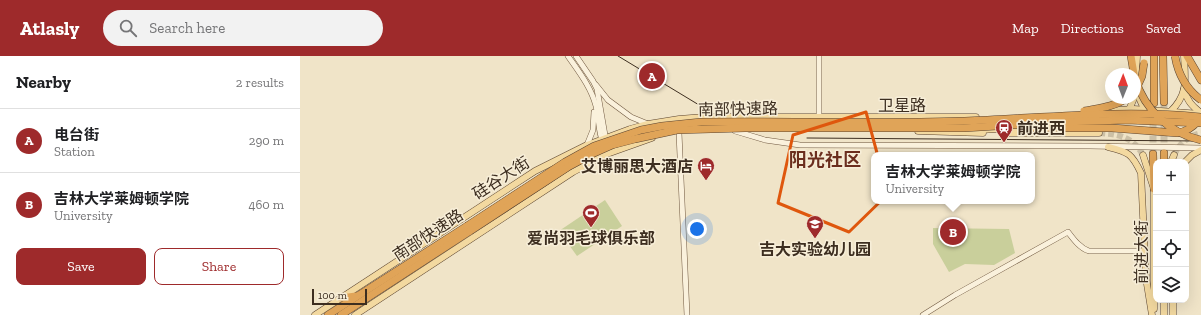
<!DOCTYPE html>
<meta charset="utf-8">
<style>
:root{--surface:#fff;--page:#f2f2f2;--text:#202124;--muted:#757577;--line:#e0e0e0;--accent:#9e2a2b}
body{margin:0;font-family:"Zilla Slab","Noto Sans SC",serif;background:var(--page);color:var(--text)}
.controls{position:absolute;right:12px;bottom:12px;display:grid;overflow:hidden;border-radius:8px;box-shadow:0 4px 16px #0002}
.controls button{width:36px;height:36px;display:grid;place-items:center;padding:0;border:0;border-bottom:1px solid var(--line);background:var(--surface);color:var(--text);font:20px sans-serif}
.compass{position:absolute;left:805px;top:12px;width:36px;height:36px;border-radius:50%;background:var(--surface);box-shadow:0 4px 16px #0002;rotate:1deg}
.scale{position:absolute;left:12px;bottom:10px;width:55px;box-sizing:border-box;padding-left:4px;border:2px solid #3d2e20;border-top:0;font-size:11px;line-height:14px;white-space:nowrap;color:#3d2e20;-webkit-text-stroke:3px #f7eed8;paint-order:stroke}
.you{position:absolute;left:397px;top:173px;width:14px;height:14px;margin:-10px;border:3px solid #fff;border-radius:50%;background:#1a73e8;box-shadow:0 0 0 6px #1a73e833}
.badge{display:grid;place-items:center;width:26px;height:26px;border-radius:50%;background:var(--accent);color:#fff;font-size:13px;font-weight:700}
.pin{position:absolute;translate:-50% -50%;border:2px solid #fff;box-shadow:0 1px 4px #0006}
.popup{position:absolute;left:571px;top:96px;width:164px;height:52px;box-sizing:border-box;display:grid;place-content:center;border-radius:8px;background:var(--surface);filter:drop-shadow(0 1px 3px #0005);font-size:13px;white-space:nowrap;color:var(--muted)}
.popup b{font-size:15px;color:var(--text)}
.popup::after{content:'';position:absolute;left:50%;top:100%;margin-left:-8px;border:8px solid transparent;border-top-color:var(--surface)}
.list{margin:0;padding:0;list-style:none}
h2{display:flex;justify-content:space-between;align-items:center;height:52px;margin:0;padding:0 16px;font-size:17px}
h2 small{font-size:13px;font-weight:400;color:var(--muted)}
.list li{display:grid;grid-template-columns:26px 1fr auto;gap:12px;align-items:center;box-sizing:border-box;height:64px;padding:0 16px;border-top:1px solid var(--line)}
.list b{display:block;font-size:15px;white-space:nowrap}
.list p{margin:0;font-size:13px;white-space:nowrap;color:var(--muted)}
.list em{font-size:13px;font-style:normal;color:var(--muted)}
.actions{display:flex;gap:8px;padding:12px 16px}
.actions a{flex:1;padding:9px 0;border:1px solid var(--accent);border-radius:8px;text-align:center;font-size:14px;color:var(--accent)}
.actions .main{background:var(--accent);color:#fff}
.icon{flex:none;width:22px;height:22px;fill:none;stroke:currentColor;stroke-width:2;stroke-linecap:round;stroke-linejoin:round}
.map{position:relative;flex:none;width:901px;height:259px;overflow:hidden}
header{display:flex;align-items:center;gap:24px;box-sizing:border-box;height:56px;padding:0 20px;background:var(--accent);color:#fff}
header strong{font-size:19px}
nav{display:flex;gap:22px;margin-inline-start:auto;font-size:14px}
.search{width:280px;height:36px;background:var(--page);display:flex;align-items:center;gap:10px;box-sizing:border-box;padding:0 14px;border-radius:22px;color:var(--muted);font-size:15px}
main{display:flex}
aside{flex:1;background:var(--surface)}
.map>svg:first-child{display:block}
.green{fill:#c9cf9b}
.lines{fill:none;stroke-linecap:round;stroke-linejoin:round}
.primary-tunnel{stroke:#ccc0a6;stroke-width:6;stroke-dasharray:6 3;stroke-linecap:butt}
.highway-tunnel{stroke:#ccc0a6;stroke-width:7;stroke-dasharray:7 3.5;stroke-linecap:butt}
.secondary-casing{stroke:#6f573f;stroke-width:6}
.primary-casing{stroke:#5b4430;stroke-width:7}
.highway-casing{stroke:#5b4430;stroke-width:8}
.secondary{stroke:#faf1dc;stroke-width:5}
.primary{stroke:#f3d9a0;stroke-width:6}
.highway{stroke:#e0a458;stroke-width:7}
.tram{stroke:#3d2e20;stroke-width:1}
.highway-bridge-casing{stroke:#5b4430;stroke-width:8;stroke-linecap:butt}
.highway-bridge{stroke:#e0a458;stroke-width:7}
.marked{fill:none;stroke:#df570d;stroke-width:3;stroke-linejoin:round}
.labels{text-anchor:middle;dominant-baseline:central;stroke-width:3;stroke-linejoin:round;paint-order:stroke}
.street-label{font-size:16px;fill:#3d2e20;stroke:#f7eed8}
.poi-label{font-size:16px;font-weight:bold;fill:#3d2e20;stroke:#f7eed8}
.quarter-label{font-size:18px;font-weight:bold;fill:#6b2e1e;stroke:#f7eed8}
</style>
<header>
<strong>Atlasly</strong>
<div class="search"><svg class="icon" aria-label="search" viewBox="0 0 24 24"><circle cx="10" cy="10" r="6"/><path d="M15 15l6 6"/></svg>Search here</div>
<nav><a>Map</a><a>Directions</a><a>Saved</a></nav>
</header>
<main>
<aside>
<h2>Nearby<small>2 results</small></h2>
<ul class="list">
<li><span class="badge">A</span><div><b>电台街</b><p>Station</p></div><em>290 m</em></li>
<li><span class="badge">B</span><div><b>吉林大学莱姆顿学院</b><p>University</p></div><em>460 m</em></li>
</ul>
<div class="actions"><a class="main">Save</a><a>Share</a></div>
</aside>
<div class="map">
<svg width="901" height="259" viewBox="0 0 901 259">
<rect width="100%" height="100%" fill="#f0e4c8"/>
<!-- green -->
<g class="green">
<polygon points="305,144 322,170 277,200 259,175"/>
<polygon points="633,172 709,173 715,197 694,209 665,208 649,216 633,188"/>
</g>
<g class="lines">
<!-- primary-tunnel -->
<g class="primary-tunnel">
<path d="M799 77C819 78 833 81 843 99"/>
<path d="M874 99C880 87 888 80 901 77"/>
</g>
<!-- highway-tunnel -->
<g class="highway-tunnel">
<polyline points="853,97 853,59"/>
<polyline points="864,97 864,46"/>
</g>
<defs>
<g id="secondary">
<path d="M268 0C279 16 291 31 296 50 299 62 298 75 303 87"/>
<polyline points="276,0 293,25 297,33 306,85"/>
<polyline points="296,29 308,44 331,61 348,68"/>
<polyline points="519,64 519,0"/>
<polyline points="435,75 465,84 500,89 790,90 901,92"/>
<polyline points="379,77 387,259"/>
<polyline points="287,89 293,74 294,56"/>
<path d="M623 259 655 239 768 176C774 184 780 192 789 195H844"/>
</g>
<g id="primary">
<polyline points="836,18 837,0"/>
<path d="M884 33C887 45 892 50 901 57"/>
<polyline points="837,34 840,44 846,57"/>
<polyline points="829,54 834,42"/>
<polyline points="805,55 834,53 901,58"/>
<path d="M870 56C889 38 885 23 884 0"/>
<polyline points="679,74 736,71"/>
<polyline points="618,75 683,77"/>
<polyline points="706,77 799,77"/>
<path d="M808 91C829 96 832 98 841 117L846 222 852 259"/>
<polyline points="843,99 854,133 854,253"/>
<polyline points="871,106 874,99"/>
<polyline points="885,106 892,99 901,94"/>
<polyline points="15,259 235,115 287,89 330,73 348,68 379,63 404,61 676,61"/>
<polyline points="55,259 273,116 307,98 352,82"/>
<polyline points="864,259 864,244"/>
<polyline points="873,259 873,244"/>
</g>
<g id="highway">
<polyline points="831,0 834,18"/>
<polyline points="863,0 864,46"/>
<polyline points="887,0 901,24"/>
<polyline points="854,47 854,0"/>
<polyline points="864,97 864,106"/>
<polyline points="853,98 854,133"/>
<polyline points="41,242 56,240"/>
<polyline points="28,259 167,170"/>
<polyline points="41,259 170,175"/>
</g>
</defs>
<!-- secondary casing -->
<use href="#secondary" class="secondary-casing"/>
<!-- primary casing -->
<use href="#primary" class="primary-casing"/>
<!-- highway casing -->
<use href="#highway" class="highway-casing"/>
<!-- secondary -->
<use href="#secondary" class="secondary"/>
<!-- primary -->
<use href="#primary" class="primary"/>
<!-- highway -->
<use href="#highway" class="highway"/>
<!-- tram -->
<g class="tram">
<polyline points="318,0 409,55"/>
<polyline points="507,82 901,85"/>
</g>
<defs>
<g id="highway-bridge">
<path d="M875 0C878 18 886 33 901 44"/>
<path d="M835 23C845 53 868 77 901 84"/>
<polyline points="837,31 842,20 844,7"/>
<path d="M784 55C799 52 814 51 827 42"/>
<path d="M732 72H812L877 77C885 76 892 72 898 65"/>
<path d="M167 170 265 106 294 90 341 74 362 70 401 66C489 65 577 68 665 65 744 62 822 53 901 61"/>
<polyline points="170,175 268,111 294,97 312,89 335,83 377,74 445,72 664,72 760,66 826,64 901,67"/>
</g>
</defs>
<!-- highway-bridge casing -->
<use href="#highway-bridge" class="highway-bridge-casing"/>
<!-- highway-bridge -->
<use href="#highway-bridge" class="highway-bridge"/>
</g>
<!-- marked area -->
<path class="marked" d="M566 56 588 138 549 176 478 147 493 79Z"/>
<!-- icons -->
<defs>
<symbol id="station-pin" viewBox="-11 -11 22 30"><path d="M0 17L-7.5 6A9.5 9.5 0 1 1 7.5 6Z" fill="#9e2a2b" stroke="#f7eed8"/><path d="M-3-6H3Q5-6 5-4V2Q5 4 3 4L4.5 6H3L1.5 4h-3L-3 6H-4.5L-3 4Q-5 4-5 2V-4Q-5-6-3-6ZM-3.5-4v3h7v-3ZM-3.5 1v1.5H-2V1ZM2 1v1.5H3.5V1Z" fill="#fff"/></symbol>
<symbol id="hotel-pin" viewBox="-11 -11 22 30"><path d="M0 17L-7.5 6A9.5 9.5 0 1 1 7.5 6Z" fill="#9e2a2b" stroke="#f7eed8"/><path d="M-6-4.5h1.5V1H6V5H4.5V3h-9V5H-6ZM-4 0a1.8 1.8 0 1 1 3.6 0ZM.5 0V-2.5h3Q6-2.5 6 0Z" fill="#fff"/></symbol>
<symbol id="stadium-pin" viewBox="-11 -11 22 30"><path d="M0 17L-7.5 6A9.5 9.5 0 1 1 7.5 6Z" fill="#9e2a2b" stroke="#f7eed8"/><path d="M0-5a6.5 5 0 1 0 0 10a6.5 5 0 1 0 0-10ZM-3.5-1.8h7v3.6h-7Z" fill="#fff"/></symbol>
<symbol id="school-pin" viewBox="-11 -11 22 30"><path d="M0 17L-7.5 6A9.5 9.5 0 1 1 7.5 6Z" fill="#9e2a2b" stroke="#f7eed8"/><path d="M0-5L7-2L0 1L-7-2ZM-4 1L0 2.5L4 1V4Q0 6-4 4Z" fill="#fff"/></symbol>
</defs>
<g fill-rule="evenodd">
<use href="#station-pin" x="694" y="62" width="20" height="27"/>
<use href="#hotel-pin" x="396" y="100" width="20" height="27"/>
<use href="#stadium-pin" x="281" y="147" width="20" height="27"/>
<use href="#school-pin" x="505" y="158" width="20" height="27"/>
</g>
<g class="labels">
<!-- street labels -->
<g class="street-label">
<text x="602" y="49">卫星路</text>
<text transform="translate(438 53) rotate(-1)">南部快速路</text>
<text transform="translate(201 122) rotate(-33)">硅谷大街</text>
<text transform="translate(128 179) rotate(-33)">南部快速路</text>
<text transform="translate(841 196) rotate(-90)">前进大街</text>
</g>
<!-- poi labels -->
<g class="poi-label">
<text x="717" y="72" text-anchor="start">前进西</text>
<text x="393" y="110" text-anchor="end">艾博丽思大酒店</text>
<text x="291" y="182">爱尚羽毛球俱乐部</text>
<text x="515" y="193">吉大实验幼儿园</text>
</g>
<!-- quarter labels -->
<g class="quarter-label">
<text x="525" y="104">阳光社区</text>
</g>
</g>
</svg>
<div class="controls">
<button>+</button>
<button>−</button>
<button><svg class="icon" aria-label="locate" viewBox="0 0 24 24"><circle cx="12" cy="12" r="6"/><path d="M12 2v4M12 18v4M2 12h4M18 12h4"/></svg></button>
<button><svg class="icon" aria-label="layers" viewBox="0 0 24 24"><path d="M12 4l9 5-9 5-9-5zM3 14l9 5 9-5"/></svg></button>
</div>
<svg class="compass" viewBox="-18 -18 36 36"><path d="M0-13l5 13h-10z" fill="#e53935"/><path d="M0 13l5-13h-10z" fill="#757577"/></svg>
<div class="scale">100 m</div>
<div class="you"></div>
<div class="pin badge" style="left:352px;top:20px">A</div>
<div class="pin badge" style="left:653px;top:176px">B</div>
<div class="popup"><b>吉林大学莱姆顿学院</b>University</div>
</div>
</main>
